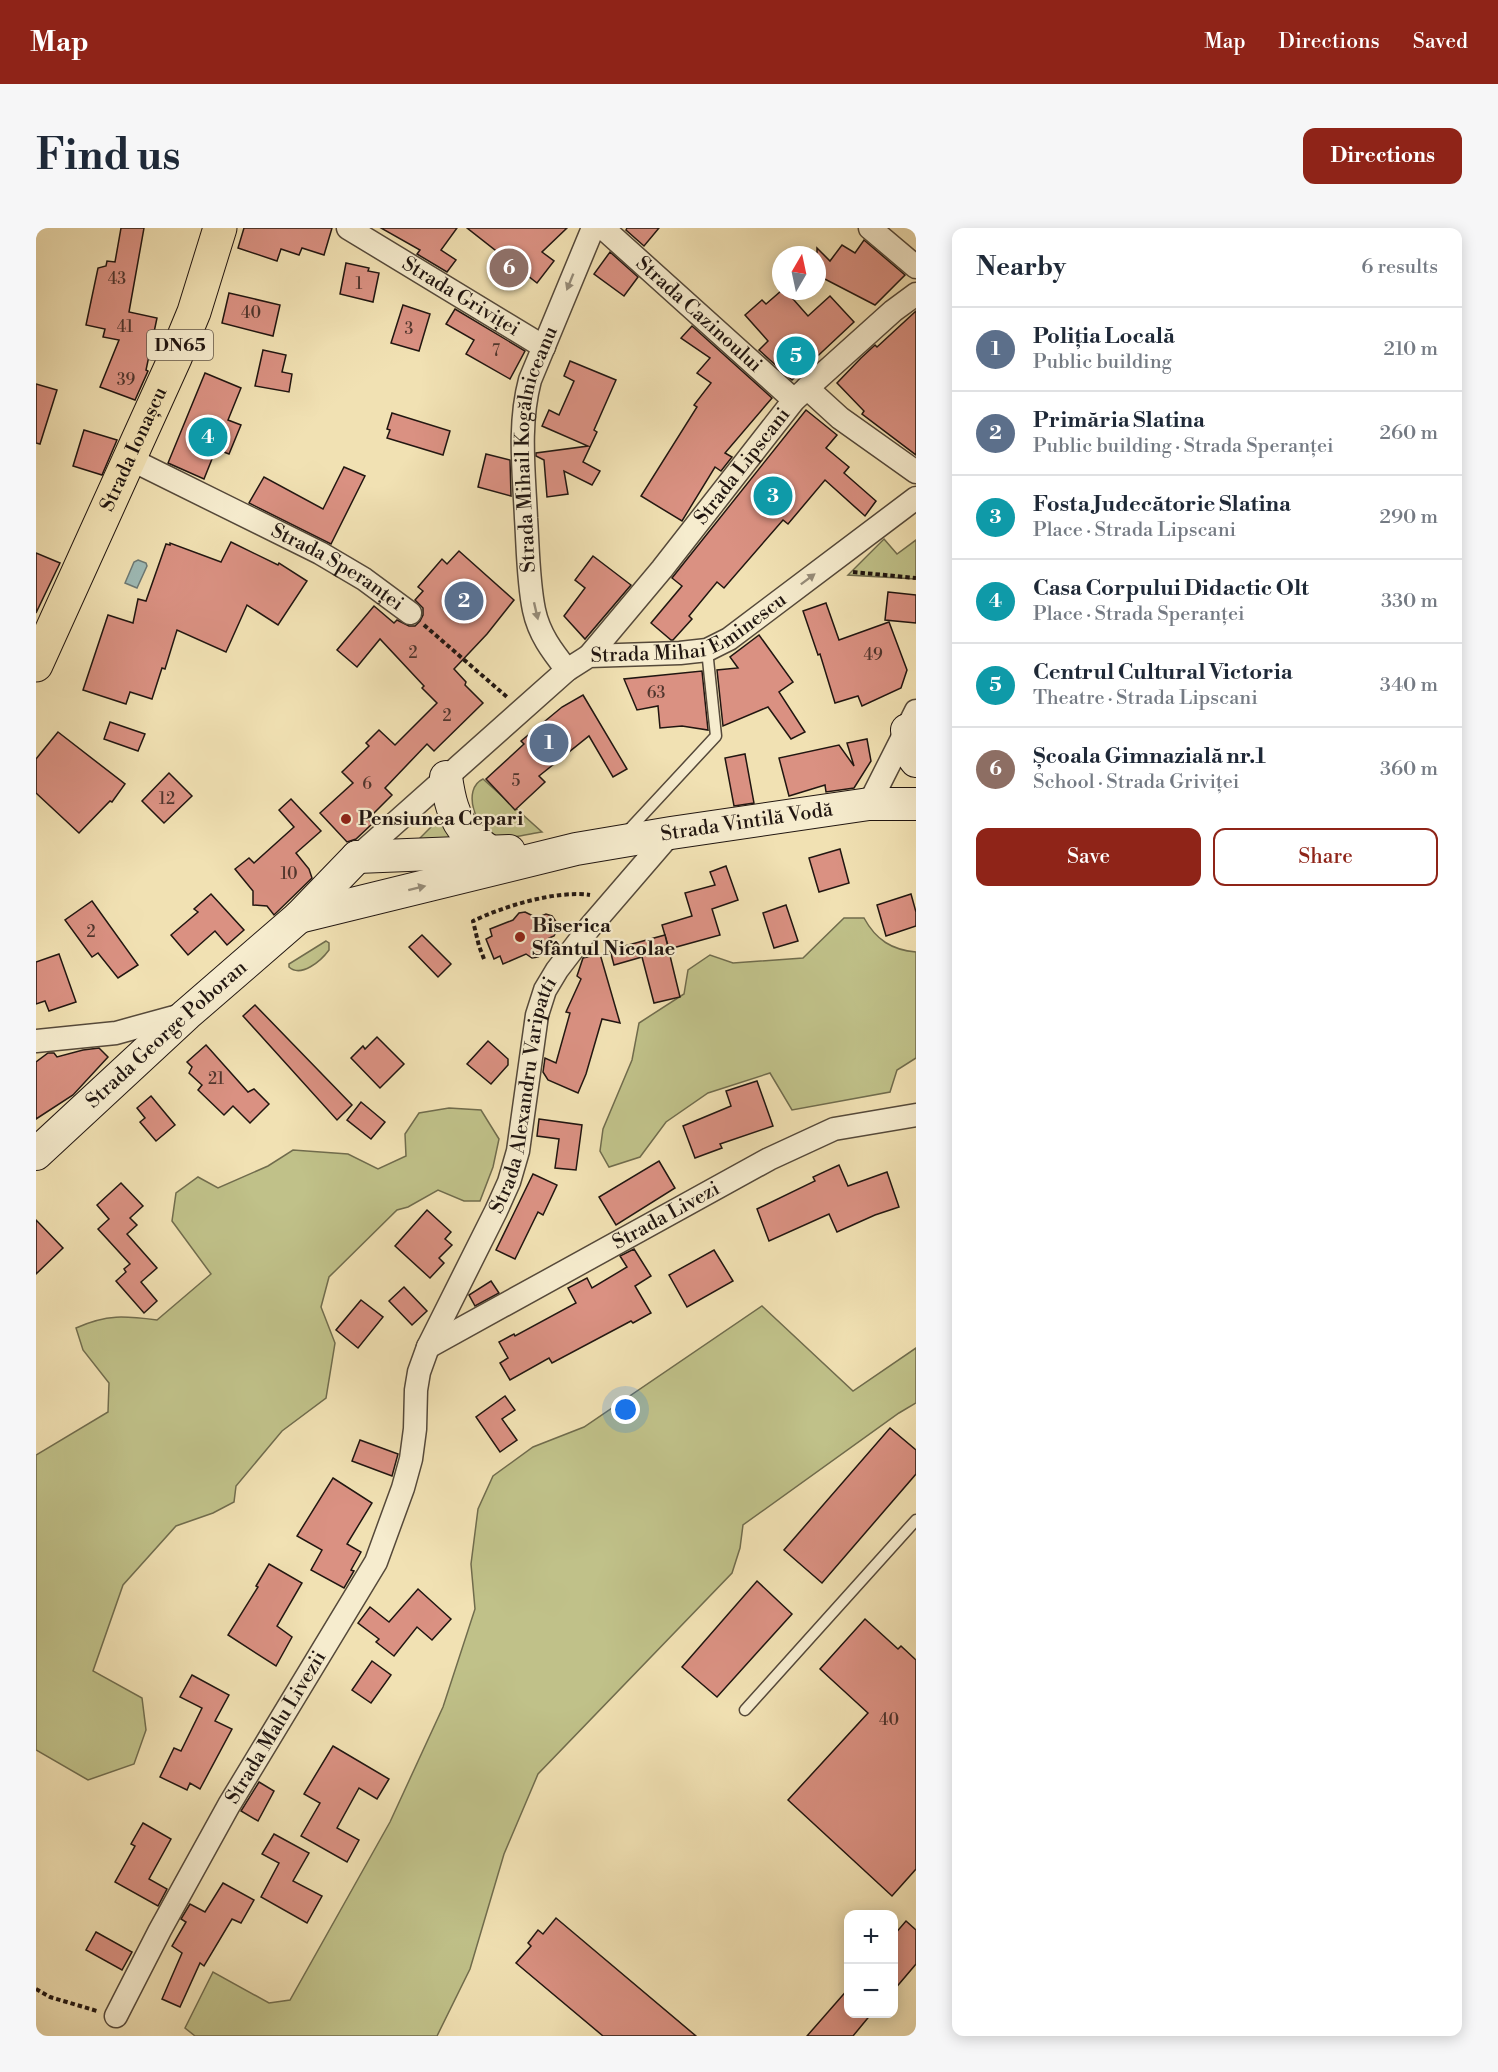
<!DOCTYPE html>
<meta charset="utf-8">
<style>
:root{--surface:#fff;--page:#f6f6f7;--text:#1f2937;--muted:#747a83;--line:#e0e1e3;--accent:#8f2418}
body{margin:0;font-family:"Libre Bodoni",serif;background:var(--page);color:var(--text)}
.controls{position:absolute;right:18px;bottom:18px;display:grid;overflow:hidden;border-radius:12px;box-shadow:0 3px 15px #0003}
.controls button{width:54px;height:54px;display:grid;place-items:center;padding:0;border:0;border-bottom:2px solid var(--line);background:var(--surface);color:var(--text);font:30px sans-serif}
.compass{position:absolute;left:736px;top:18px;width:54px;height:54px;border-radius:50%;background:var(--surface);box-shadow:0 3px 15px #0003;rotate:9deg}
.you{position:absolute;left:590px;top:1182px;width:21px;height:21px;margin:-15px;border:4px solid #fff;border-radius:50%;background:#1a73e8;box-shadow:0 0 0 9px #1a73e833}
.badge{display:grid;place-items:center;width:39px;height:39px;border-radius:50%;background:var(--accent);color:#fff;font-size:20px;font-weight:700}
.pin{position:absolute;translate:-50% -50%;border:3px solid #fff;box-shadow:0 2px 6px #0006}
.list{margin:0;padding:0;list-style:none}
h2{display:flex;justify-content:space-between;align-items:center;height:78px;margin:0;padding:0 24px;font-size:26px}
h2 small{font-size:20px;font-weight:400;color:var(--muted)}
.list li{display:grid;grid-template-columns:39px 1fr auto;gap:18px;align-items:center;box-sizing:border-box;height:84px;padding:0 24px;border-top:2px solid var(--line)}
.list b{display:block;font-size:22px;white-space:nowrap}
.list p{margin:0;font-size:20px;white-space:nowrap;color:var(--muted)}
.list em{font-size:20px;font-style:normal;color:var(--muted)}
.actions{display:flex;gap:12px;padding:18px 24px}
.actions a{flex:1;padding:14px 0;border:2px solid var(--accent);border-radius:12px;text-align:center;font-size:21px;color:var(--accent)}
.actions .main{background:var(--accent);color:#fff}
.map{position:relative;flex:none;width:880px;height:1808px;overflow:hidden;border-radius:12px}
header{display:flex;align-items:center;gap:36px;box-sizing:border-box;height:84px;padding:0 30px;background:var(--accent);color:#fff}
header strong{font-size:28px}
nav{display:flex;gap:33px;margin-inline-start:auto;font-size:21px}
.intro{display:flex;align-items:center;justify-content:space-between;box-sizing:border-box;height:144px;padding:0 36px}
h1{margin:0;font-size:42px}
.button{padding:15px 27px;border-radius:12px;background:var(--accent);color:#fff;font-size:21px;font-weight:700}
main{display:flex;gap:36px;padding:0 36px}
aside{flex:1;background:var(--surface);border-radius:12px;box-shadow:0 3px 15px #0003}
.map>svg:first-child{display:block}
.green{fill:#c0c189;stroke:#706c4d;stroke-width:1.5}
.water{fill:#9ebbb7;stroke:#6c7975;stroke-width:1.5}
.building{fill:#da9182;stroke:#211611;stroke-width:1.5}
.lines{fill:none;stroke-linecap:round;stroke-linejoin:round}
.lane-casing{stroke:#55493a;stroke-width:13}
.street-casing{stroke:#55493a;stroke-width:25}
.secondary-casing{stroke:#211611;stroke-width:34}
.primary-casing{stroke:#211611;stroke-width:35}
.path{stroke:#211611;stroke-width:4;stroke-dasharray:4.5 3;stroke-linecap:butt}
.lane{stroke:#f6ecce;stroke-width:10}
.street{stroke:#f6ecce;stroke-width:22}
.secondary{stroke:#f6ecce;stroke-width:32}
.primary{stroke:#f1e1b3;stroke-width:33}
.oneway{fill:#968c79}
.poi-dot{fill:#8f2418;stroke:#f6ecce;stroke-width:2}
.labels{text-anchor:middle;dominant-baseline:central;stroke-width:4.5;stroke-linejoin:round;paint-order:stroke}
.number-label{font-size:16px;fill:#4f352d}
.shield{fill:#f6ecce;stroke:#61564a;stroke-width:1.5}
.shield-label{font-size:18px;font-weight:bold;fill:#211611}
.street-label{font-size:20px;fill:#211611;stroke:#f6ecce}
.poi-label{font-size:20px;font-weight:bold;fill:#211611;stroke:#f6ecce;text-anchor:start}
</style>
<header>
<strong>Map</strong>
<nav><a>Map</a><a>Directions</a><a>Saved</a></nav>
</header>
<div class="intro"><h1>Find us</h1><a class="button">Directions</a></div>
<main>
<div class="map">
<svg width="880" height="1808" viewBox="0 0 880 1808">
<rect width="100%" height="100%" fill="#f1e1b3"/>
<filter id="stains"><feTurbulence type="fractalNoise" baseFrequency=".00333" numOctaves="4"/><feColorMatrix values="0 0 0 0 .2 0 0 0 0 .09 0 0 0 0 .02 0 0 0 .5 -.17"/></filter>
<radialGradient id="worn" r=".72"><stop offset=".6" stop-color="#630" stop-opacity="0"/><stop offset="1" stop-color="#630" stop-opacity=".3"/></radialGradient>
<!-- green -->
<g class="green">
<polygon points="848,311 861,326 880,312 880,351 812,347"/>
<path d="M447 551 506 604C492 606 473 612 460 608 440 603 425 561 447 551Z"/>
<polygon points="413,581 430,612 378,616"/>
<path d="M808 690H828C840 712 856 722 880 724V830L861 842 854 864 756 882 734 845 672 865 630 894 604 929 573 939 564 923 567 901 596 832 603 795 648 766 652 742 674 727 697 735 767 730Z"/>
<path d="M290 713 293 715V722C285 733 265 750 253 739V736Z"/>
<path d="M413 880 445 882 463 911 457 939 444 973H428L402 962 372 979 361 982 293 1049 285 1079 299 1115 290 1170 246 1203 200 1258 198 1274 177 1285 140 1298 87 1357 57 1443 106 1470 110 1502 98 1536 52 1552 0 1522V1227L72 1184 73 1155 47 1122 40 1100C71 1086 89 1088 121 1092L175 1046 136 993 140 965 162 949 182 960 232 938 257 922 312 926 342 941 370 928 369 906 383 885Z"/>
<polygon points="726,1078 817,1163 880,1120 880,1175 863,1185 707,1297 704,1320 696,1345 502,1546 468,1626 434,1741 401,1808 159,1808 149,1800 177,1744 233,1775 254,1772 354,1594 407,1479 439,1381 435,1336 442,1281 457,1248 497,1219 548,1199"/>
</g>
<!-- water -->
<polygon class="water" points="102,332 110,335 111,338 101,360 89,355 98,334"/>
<!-- building -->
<g class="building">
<polygon points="85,0 108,0 93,84 121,90 110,142 112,143 99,172 64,159 83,112 67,109 69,101 50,97 62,40 70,38 71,33 79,34"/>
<polygon points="208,0 296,0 288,27 266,20 263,27 245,21 241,33 202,20"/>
<polygon points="345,0 421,0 405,22 420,32 411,44 381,26 384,22"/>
<polygon points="431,0 531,0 506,24 518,33 501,55"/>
<polygon points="591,0 623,0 608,18 590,2"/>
<polygon points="828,12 869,47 839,77 781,47 781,20 794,33 806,17 819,25"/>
<polygon points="574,24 602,49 588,68 558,46"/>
<polygon points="310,35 333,40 332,43 343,45 337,74 304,66"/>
<polygon points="745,63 750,63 772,88 794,68 818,94 756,152 723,122 732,113 709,87 726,72 730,76"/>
<polygon points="193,65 244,77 237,108 186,95"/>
<polygon points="367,77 394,86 383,123 355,115"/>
<polygon points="419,81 489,123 474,151 430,126 438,112 410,96"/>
<polygon points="880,83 880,227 826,186 828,183 801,155 825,130 839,117 841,119"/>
<polygon points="656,98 736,170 689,225 696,229 685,243 679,239 646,293 605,268 661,179 658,177 675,155 661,145 674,130 645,110"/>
<polygon points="227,122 250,127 246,144 256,146 253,164 219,158"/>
<polygon points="534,133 580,152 558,202 561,204 547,234 564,243 556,257 528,243 532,266 511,269 508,232 500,228 500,225 552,218 506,198 513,182 523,187 538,153 528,148"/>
<polygon points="169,145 205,160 192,192 205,197 193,226 180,221 168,251 132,235"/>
<polygon points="0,156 21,162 4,216 0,215"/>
<polygon points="770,182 801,207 790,220 813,239 808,245 840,273 829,288 789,252 752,296 747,292 688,360 681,354 653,388 656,391 637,412 635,412 615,395 646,358 636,350"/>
<polygon points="356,185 414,203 407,227 351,210 354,202 351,201"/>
<polygon points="48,202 81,212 66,247 37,238"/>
<polygon points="450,226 474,232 475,268 442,259"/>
<polygon points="308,239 329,248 295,316 213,275 228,249 287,281"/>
<polygon points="195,314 242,337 243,335 271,353 242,397 211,377 190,424 141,402 129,441 126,440 116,471 94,464 90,476 47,462 72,387 97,395 102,371 110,373 130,316 134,317 134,315 185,334"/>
<polygon points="423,323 478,372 451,406 418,441 430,454 429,457 447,475 398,523 391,516 349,560 356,567 332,591 336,596 320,611 311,614 284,585 317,555 306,544 333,518 330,515 343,502 359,517 401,475 386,460 388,458 344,411 321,439 301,422 338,378 358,395 361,392 373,398 379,398 384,393 387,387 387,380 379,372 387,363 382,359 406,331 411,336"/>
<polygon points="0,325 24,335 0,385"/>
<polygon points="557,328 595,357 549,411 528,388 549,360 539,352"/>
<polygon points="852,364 880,367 880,395 849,392"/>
<polygon points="790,375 803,412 853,394 871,442 865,460 826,478 822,468 799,475 784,426 782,427 767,383"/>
<polygon points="723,407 757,454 743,464 769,504 755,511 732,479 687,498 681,442 702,440 694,429"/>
<polygon points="666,443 672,502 646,498 624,500 622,478 601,482 588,451"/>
<polygon points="547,467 591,541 577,549 553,508 503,548 509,554 479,582 450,551 488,516 485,513 526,479"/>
<polygon points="74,494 109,506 102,523 68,511"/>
<polygon points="22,504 89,556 76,574 74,573 43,605 0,565 0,531"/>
<polygon points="831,511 835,533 818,560 790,564 789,557 753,568 743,530 803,517 818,538 811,515"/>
<polygon points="709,526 718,575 698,578 689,530"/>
<polygon points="133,545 156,568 128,595 106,573"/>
<polygon points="255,571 285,603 260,625 273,641 276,650 238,687 231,678 217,677 217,663 199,641 213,630 218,635 258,599 243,582"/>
<polygon points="804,621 813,655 783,664 773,630"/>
<polygon points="690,638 702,672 676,681 684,707 633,721 626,697 656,688 649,665 679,657 674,644"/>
<polygon points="175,666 208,702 191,717 179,703 152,727 135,707 162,684 158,681"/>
<polygon points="875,666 880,684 880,698 850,708 841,677"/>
<polygon points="56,673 102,737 82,750 62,725 56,729 29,692"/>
<polygon points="750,677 762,713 738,720 727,685"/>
<polygon points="489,684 501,690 510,686 516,688 521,695 521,702 518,708 513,710 508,725 502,729 496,730 490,726 467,736 464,728 458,731 450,711 456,708 454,701 477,692 483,685"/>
<polygon points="386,707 415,736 402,749 373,719"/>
<polygon points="629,707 644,769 618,775 606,729 578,737 574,722"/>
<polygon points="23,726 40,774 13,783 9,773 0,776 0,734"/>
<polygon points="564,726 584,795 566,791 550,846 542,865 512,852 507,844 509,830 520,835 534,785 530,784 545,751 541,748 547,730"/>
<polygon points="219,777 316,877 301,892 207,788"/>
<polygon points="341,809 368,836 344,860 315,830 327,818 329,821"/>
<polygon points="452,813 472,831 472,837 455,856 431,836"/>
<polygon points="170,817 212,864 218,861 233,876 214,895 197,878 188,887 162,862 166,857 153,845 156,839 151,834"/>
<polygon points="63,820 72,829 37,867 0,891 0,834 12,825 18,825 21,829 47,822"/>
<polygon points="721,853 737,898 684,916 686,920 659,930 647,898 695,878 690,863"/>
<polygon points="115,868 139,897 120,913 104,894 109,890 101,880"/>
<polygon points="325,874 349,894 335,911 311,892"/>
<polygon points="503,891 546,897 540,942 519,940 523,911 501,908"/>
<polygon points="623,933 639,960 580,997 563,969"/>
<polygon points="803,937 812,958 851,944 863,979 839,987 801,1004 793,986 733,1013 721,981 779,953 777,949"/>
<polygon points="497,946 521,957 507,987 502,984 479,1031 460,1022"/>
<polygon points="85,955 107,978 94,990 101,997 91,1006 121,1040 105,1054 121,1073 108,1085 80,1053 90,1044 88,1041 94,1036 62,1001 73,991 61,977"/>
<polygon points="391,982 415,1004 409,1011 416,1017 403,1030 408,1035 394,1050 359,1018"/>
<polygon points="0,992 27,1020 0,1046"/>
<polygon points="598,1021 615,1048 599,1058 615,1085 597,1095 595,1093 516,1135 513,1130 474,1152 464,1135 472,1130 463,1114 478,1106 479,1108 540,1075 532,1060 551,1050 556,1060 591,1039 584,1028"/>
<polygon points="678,1022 697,1053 651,1079 633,1047"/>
<polygon points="455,1053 463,1065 439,1078 433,1067"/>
<polygon points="368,1059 391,1083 376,1097 353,1073"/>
<polygon points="325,1072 347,1089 322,1120 300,1102"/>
<polygon points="469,1168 479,1182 466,1191 481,1212 464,1224 440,1189"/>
<polygon points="854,1200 880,1222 880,1246 786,1355 748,1322"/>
<polygon points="324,1212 362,1226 356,1248 316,1233"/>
<polygon points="297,1250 336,1275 311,1316 325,1324 315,1342 318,1343 308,1360 275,1342 286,1322 261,1308"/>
<polygon points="233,1336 266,1355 241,1398 256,1409 240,1438 192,1407 222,1359 220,1358"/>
<polygon points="721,1353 756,1386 681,1469 646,1439"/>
<polygon points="382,1361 415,1391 396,1412 381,1399 358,1428 340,1414 343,1411 322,1395 334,1379 353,1394"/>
<polygon points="829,1391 862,1421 865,1418 880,1432 880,1641 856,1668 752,1572 832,1485 784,1441"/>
<polygon points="336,1433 355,1447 335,1475 316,1462"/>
<polygon points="156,1447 193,1467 179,1493 196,1501 164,1561 154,1555 151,1562 124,1549 138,1520 145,1523 166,1480 144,1469"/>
<polygon points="297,1518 353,1551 341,1571 323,1560 301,1600 323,1612 311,1634 265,1608 284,1575 268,1566"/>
<polygon points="223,1554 238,1563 222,1593 205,1583"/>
<polygon points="107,1595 135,1611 113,1651 131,1661 122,1678 79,1654 99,1618 95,1616"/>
<polygon points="238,1606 273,1625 257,1653 286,1668 271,1695 225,1669 243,1635 226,1626"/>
<polygon points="187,1655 218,1672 205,1695 196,1691 168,1738 164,1735 144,1779 126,1771 146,1725 136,1718 150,1694 145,1691 154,1676 169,1684"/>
<polygon points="520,1690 660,1808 567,1808 480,1735 495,1718 492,1715 502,1702 507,1706"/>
<polygon points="870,1693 880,1702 880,1736 858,1762 858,1707"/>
<polygon points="60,1704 96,1724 86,1742 50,1722"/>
<polygon points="813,1760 813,1785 836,1785 817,1808 771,1808"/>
</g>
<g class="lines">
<defs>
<g id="lane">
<polyline points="590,605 680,508 671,422"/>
<polyline points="709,1482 880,1292"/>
</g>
<g id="street">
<path id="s1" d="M312 0 508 119"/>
<path id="s2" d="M567 0 758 172"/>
<polyline points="834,0 880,39"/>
<polyline points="771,160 804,190 880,244"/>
<path id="s3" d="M94 231 284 325 328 351 374 385"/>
<path id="s4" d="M553 428 626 341 758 172 857 83 880 66"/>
<path id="s5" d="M531 442C516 423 503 406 498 382 492 353 492 320 490 290 488 244 482 197 494 152L557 0"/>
<polyline points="833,576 880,483"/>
<path id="s6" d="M321 629 531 442 553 428 644 425 671 422 693 411 880 270"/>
<polyline points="0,813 80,805 149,786"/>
<path id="s7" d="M392 1119 733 931 798 901 880 887"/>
<path id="s8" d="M80 1788 124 1702 193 1577 340 1334 367 1260 375 1231 379 1201 380 1162 383 1144 392 1119 460 983 473 954 482 923 501 787 509 762 521 742 554 699 635 605"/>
</g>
<g id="secondary">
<polyline points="871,502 874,525 880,533"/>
<path d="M410 549C413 569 417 591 432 606 438 613 447 618 454 624"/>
<polyline points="321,629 473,623"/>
<path id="s9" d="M263 689 540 621 635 605 833 576H880"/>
<path id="s10" d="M0 926 151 786 263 689 321 629"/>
</g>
<g id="primary">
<path id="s11" d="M0 437 139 130 158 84 184 0"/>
</g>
</defs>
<!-- lane casing -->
<use href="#lane" class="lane-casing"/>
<!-- street casing -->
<use href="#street" class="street-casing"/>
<!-- secondary casing -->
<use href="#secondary" class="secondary-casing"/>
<!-- primary casing -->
<use href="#primary" class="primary-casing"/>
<!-- path -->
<g class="path">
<polyline points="817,344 880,350"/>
<polyline points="388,397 471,469"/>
<path d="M448 731 443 718 437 693C468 678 521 662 554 667"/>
<polyline points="0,1761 14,1769 61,1783"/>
</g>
<!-- lane -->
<use href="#lane" class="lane"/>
<!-- street -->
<use href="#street" class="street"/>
<!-- secondary -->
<use href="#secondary" class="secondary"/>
<!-- primary -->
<use href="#primary" class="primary"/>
</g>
<!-- one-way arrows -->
<defs><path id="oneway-solid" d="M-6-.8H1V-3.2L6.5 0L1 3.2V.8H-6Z" transform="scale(1.5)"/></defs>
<g class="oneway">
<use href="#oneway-solid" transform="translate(534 54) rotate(112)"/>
<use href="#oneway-solid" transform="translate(772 351) rotate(-37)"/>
<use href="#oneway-solid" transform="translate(500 383) rotate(77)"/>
<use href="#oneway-solid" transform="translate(381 660) rotate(-14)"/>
</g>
<!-- markers -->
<g class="poi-dot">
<circle cx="310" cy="591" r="6"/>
<circle cx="484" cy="709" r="6"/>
</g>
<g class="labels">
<!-- number labels -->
<g class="number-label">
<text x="81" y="51">43</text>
<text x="323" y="56">1</text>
<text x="215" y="85">40</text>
<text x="89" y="99">41</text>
<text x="373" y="101">3</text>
<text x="460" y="123">7</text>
<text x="90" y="152">39</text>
<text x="377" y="425">2</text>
<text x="837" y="427">49</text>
<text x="620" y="465">63</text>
<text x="411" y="488">2</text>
<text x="480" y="553">5</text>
<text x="331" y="556">6</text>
<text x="131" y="571">12</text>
<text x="253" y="646">10</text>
<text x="55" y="704">2</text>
<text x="180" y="851">21</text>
<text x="853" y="1492">40</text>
</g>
<!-- shield labels -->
<rect class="shield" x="111" y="102" width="66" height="30" rx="4.5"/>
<g class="shield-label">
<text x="144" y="117">DN65</text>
</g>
<!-- street labels -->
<g class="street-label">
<text stroke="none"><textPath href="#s1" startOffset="132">Strada Griviței</textPath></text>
<text stroke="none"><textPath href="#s2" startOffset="129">Strada Cazinoului</textPath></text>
<text stroke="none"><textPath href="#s11" startOffset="237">Strada Ionașcu</textPath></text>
<text stroke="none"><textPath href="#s5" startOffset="232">Strada Mihail Kogălniceanu</textPath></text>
<text stroke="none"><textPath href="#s4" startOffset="244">Strada Lipscani</textPath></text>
<text stroke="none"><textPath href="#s3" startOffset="234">Strada Speranței</textPath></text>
<text stroke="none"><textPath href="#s6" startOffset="414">Strada Mihai Eminescu</textPath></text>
<text stroke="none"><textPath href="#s9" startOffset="458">Strada Vintilă Vodă</textPath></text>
<text stroke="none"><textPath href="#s10" startOffset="177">Strada George Poboran</textPath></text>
<text stroke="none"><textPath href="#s8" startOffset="1018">Strada Alexandru Varipatti</textPath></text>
<text stroke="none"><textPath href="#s7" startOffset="272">Strada Livezi</textPath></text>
<text stroke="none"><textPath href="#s8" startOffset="330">Strada Malu Livezii</textPath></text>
</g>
<!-- poi labels -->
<g class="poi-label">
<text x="322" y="591">Pensiunea Cepari</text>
<text x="496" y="698">Biserica<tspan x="496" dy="23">Sfântul Nicolae</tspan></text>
</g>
</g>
<rect width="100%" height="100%" filter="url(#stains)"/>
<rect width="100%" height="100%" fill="url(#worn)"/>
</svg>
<div class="controls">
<button>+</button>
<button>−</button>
</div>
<svg class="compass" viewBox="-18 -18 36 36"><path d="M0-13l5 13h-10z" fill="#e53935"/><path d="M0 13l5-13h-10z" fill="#747a83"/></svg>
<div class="you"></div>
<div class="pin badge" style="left:513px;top:515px;background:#5c6f8a">1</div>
<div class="pin badge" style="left:428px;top:373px;background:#5c6f8a">2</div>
<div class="pin badge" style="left:737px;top:268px;background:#0f9aa8">3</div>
<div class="pin badge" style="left:172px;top:209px;background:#0f9aa8">4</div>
<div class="pin badge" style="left:760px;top:128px;background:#0f9aa8">5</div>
<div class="pin badge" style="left:473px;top:40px;background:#8d6e63">6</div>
</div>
<aside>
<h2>Nearby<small>6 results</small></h2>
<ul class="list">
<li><span class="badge" style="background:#5c6f8a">1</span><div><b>Poliția Locală</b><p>Public building</p></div><em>210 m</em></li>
<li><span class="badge" style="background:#5c6f8a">2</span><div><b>Primăria Slatina</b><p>Public building · Strada Speranței</p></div><em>260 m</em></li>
<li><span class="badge" style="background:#0f9aa8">3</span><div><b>Fosta Judecătorie Slatina</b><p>Place · Strada Lipscani</p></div><em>290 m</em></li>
<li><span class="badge" style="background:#0f9aa8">4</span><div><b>Casa Corpului Didactic Olt</b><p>Place · Strada Speranței</p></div><em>330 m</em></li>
<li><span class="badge" style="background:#0f9aa8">5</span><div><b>Centrul Cultural Victoria</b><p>Theatre · Strada Lipscani</p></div><em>340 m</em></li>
<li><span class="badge" style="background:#8d6e63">6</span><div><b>Școala Gimnazială nr.1</b><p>School · Strada Griviței</p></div><em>360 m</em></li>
</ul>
<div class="actions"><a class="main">Save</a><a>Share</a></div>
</aside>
</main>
